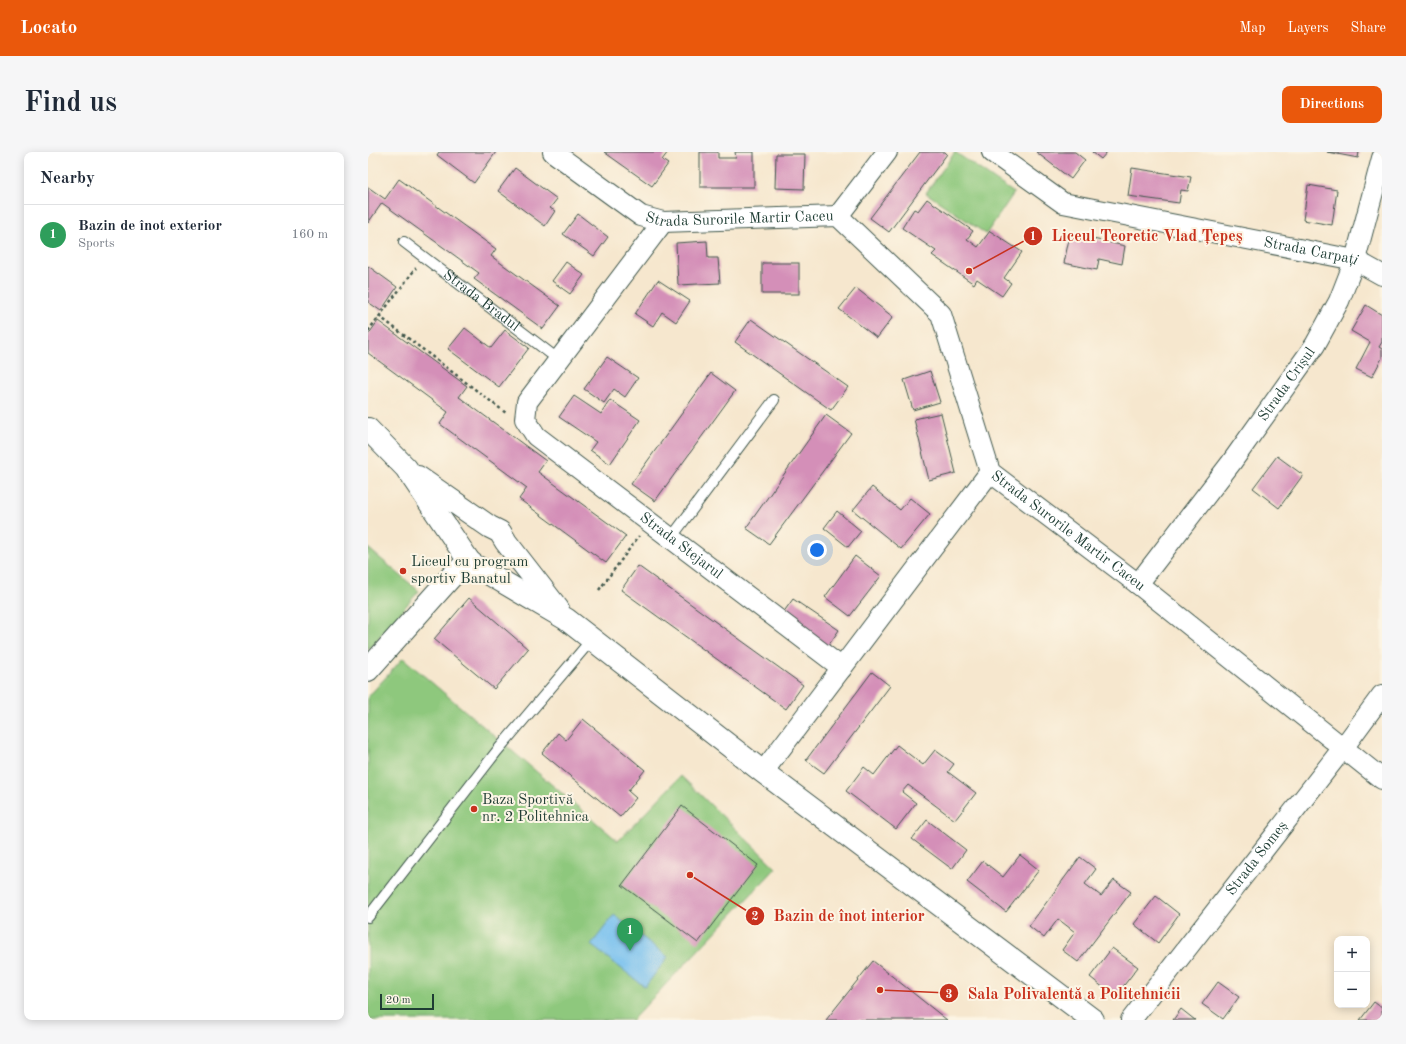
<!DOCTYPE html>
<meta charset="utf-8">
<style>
:root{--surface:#fff;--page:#f6f6f7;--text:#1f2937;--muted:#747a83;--line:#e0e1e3;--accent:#ea580c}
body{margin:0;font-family:"Old Standard TT",serif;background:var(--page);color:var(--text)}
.controls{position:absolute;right:12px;bottom:12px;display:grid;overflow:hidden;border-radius:8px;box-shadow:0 2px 10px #0003}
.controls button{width:36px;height:36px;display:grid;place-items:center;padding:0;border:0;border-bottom:1px solid var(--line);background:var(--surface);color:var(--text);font:20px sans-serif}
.scale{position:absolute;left:12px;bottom:10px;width:54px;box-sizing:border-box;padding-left:4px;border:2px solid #1f3d34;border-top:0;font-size:11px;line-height:14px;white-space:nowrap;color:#1f3d34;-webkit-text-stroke:3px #fcf5e5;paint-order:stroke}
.you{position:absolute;left:449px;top:398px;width:14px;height:14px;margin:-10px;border:3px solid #fff;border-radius:50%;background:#1a73e8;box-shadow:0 0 0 6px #1a73e833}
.badge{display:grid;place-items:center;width:26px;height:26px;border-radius:50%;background:var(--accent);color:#fff;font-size:13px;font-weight:700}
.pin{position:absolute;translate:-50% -33px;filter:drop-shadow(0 1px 2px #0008)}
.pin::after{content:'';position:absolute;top:21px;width:14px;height:12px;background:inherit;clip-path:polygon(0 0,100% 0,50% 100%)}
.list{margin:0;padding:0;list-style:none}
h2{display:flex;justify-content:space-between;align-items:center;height:52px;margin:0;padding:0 16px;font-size:17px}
h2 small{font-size:13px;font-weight:400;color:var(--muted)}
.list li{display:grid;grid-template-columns:26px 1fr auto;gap:12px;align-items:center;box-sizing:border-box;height:60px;padding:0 16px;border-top:1px solid var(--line)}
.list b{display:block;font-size:15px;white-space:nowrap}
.list p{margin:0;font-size:13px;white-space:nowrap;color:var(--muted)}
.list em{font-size:13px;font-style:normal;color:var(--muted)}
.map{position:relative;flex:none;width:1014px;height:868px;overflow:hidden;border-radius:8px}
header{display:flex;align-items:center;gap:24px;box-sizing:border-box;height:56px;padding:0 20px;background:var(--accent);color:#fff}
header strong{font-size:19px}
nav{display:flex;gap:22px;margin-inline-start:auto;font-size:14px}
.intro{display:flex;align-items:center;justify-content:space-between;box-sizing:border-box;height:96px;padding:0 24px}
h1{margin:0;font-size:28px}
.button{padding:10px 18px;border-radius:8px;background:var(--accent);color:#fff;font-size:14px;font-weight:700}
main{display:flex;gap:24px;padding:0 24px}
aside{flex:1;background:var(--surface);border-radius:8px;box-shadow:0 2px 10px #0003}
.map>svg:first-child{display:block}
.green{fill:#8ec87d;stroke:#568258}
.water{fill:#76c0ef;stroke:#4a7e92}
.building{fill:#d48fb8}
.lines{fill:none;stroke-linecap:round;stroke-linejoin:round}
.lane-casing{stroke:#3f564b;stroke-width:12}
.street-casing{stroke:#3f564b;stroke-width:22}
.secondary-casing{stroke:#3f564b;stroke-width:24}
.path{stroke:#3f564b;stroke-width:2.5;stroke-dasharray:3 3;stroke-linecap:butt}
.lane{stroke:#fff;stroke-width:10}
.street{stroke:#fff;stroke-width:20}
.secondary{stroke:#fff;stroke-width:22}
.poi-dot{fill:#c8321e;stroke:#fcf5e5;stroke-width:1.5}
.labels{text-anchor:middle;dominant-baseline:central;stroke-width:4;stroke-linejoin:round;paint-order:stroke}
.street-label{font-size:15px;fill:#1f3d34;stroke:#fcf5e5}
.poi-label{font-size:15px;fill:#1f3d34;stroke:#fcf5e5;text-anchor:start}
.leader{fill:none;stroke:#c8321e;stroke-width:1.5}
.callout-dot{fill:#c8321e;stroke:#fcf5e5;stroke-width:1.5}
.mark-label{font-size:12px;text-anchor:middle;font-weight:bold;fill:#fff}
.callout-label{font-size:16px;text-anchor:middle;font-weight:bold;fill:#c8321e;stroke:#fcf5e5;stroke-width:4;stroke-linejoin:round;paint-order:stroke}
</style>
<header>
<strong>Locato</strong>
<nav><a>Map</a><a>Layers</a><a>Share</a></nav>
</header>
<div class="intro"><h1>Find us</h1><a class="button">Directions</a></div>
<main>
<aside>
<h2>Nearby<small></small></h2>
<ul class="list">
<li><span class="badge" style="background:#2e9e5b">1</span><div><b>Bazin de înot exterior</b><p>Sports</p></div><em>160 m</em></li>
</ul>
</aside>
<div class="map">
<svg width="1014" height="868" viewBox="0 0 1014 868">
<rect width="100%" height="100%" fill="#fcf5e5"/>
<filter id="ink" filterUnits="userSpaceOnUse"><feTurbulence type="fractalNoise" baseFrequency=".025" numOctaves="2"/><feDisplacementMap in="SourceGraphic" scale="8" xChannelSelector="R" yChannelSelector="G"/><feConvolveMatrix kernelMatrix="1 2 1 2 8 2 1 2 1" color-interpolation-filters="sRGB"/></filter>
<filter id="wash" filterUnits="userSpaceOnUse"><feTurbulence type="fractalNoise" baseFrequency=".012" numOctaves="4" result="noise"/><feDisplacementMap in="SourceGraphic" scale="16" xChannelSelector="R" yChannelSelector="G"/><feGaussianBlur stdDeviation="0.9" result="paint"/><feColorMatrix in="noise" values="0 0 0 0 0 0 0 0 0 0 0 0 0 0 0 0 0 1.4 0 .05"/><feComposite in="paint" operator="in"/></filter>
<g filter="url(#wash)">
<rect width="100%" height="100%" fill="#f6e7ce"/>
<!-- green -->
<g class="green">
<polygon points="587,0 646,41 618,82 558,41"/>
<polygon points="0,396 51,439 0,498"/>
<polygon points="35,506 250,689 313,624 408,716 264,868 0,868 0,545"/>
</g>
<!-- water -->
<polygon class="water" points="246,763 300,805 277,835 223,793"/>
<g id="blocks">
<!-- building -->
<g class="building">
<polygon points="71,0 128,0 106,31 69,3"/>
<polygon points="236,0 300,0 294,8 300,12 284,34"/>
<polygon points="332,0 350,0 350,6 368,6 367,0 386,0 386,35 332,35"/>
<polygon points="552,0 577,0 579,2 521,80 502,66"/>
<polygon points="668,0 707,0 717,8 703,27"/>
<polygon points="724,0 739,0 733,7"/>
<polygon points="959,0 991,0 990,6"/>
<polygon points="408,2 437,2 436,37 407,36"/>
<polygon points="147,16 189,47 182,56 187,59 177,74 130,39"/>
<polygon points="764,16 823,25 820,39 813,38 811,51 760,44"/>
<polygon points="31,27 128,97 123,104 192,154 175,177 106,127 111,121 14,51 0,71 0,35 17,47"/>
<polygon points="940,33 969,38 964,73 935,68"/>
<polygon points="559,47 605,79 599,87 610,95 622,79 654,100 636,126 643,131 634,144 609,127 606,132 564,103 568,99 534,76 546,57 550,59"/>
<polygon points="210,62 240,85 226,104 195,82"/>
<polygon points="702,82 757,94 754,112 731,107 729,118 696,111"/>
<polygon points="339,89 340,106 350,106 352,131 310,133 308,91"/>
<polygon points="198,110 216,123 202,142 184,129"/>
<rect x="394" y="111" width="37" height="31"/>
<polygon points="0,114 29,135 13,159 0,150"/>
<polygon points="290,128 322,149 308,170 294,160 285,174 267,162"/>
<polygon points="488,136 525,165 509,186 471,157"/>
<polygon points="998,153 1014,163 1014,190 1011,195 1014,197 1014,206 1004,225 988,217 1002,190 983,179"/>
<polygon points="383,167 480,235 463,258 367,190"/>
<polygon points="10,169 99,234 91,245 178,309 170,320 258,384 238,411 151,347 159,336 72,272 80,260 0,201 0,183"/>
<polygon points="97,176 123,196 137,178 161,196 131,235 80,197"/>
<polygon points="239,205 270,226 257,245 246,237 236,251 216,237"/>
<polygon points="562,219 572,250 545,258 536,228"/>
<polygon points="343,221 367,239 287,349 263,332"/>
<polygon points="206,244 233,262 242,248 272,268 242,312 222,298 228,290 191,265"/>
<polygon points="573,261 588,321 561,328 546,267"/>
<polygon points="458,263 483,281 401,392 378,376"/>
<polygon points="909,304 935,323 911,356 885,336"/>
<polygon points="504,335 532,358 542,346 562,362 533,397 485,358"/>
<polygon points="469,359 493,379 480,395 456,376"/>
<polygon points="487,404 513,424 482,464 457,445"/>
<polygon points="270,414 435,533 418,557 253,438"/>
<polygon points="101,446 160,497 126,537 66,487"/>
<polygon points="425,447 471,478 458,497 412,465"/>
<polygon points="504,520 522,534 456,621 438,608"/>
<polygon points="215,567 277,618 260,639 268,646 252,665 174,601 190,581 198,588"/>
<polygon points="529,593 555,613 567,598 586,612 580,620 608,641 587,668 540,633 534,640 548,651 528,677 478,639 496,615 506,623"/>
<polygon points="314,654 390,713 330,791 254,733"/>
<polygon points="559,668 598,698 584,717 544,687"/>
<polygon points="652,703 671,718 638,760 599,730 615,709 635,725"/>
<polygon points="712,705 728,717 717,732 733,744 746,728 763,740 710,810 694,798 707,780 690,767 676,786 661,774"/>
<polygon points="788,744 811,762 790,791 766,772"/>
<polygon points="744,796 770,815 747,845 722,825"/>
<polygon points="505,809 579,868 458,868"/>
<polygon points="850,830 871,845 855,867 834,852"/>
<polygon points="1006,850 1014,856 1014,868 992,868"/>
<polygon points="813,857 827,868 805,868"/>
</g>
</g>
</g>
<g filter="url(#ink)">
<use href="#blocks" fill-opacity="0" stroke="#3f564b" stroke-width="1"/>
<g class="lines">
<defs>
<g id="lane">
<path id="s1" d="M36 90 191 208"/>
<polyline points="303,386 406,248"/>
<polyline points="0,765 129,599 224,487"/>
</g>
<g id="street">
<path id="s2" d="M185 0 273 64 295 70 470 64 573 162 622 320 770 432 1014 627"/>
<path id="s3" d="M624 0 695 51 987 108 1014 123"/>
<polyline points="470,64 519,0"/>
<path id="s4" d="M295 70 159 250 157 267 168 284 474 516"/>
<path id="s5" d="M770 432 863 311 947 193 971 149 987 108 1014 6"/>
<polyline points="395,620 622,320"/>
<path id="s6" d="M763 868 975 596 1014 543"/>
</g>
<g id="secondary">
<polyline points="0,277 38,316 101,409 106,413 198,467 395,620 725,868"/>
<polyline points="50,325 122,375 132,380 138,390 190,457"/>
<polyline points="0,518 83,425 101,409"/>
</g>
</defs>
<!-- lane casing -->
<use href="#lane" class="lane-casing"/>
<!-- street casing -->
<use href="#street" class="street-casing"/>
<!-- secondary casing -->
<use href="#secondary" class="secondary-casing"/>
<!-- path -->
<g class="path">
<polyline points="11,164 138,261"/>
<polyline points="0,179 48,116"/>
<polyline points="231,438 271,384"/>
</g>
<!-- lane -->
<use href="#lane" class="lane"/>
<!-- street -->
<use href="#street" class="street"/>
<!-- secondary -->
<use href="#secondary" class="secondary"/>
</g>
</g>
<!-- markers -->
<g class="poi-dot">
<circle cx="35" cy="419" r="4"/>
<circle cx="106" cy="657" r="4"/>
</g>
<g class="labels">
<!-- street labels -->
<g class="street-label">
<text stroke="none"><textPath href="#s2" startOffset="208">Strada Surorile Martir Caceu</textPath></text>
<text stroke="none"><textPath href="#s3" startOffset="340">Strada Carpați</textPath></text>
<text stroke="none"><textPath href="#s1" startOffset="97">Strada Bradul</textPath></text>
<text stroke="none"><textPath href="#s5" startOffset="249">Strada Crișul</textPath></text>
<text stroke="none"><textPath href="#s2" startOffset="712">Strada Surorile Martir Caceu</textPath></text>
<text stroke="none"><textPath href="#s4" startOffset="445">Strada Stejarul</textPath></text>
<text stroke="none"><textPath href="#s6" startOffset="205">Strada Someș</textPath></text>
</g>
<!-- poi labels -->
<g class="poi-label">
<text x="43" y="410">Liceul cu program<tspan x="43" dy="17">sportiv Banatul</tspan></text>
<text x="114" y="648">Baza Sportivă<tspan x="114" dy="17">nr. 2 Politehnica</tspan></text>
</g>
</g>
<!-- callouts -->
<path class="leader" d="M601 119L665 84M322 723L387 764M512 838L581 841"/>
<g class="callout-dot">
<circle cx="601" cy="119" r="4"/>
<circle cx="322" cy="723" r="4"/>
<circle cx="512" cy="838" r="4"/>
<circle cx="665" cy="84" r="10"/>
<circle cx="387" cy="764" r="10"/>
<circle cx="581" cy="841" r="10"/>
</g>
<g class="mark-label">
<text x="665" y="88">1</text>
<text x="387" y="768">2</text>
<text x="581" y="846">3</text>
</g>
<g class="callout-label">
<text x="779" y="89">Liceul Teoretic Vlad Țepeș</text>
<text x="481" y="769">Bazin de înot interior</text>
<text x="706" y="847">Sala Polivalentă a Politehnicii</text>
</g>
</svg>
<div class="controls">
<button>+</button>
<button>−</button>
</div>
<div class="scale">20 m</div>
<div class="you"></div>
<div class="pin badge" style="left:262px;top:799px;background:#2e9e5b">1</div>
</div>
</main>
